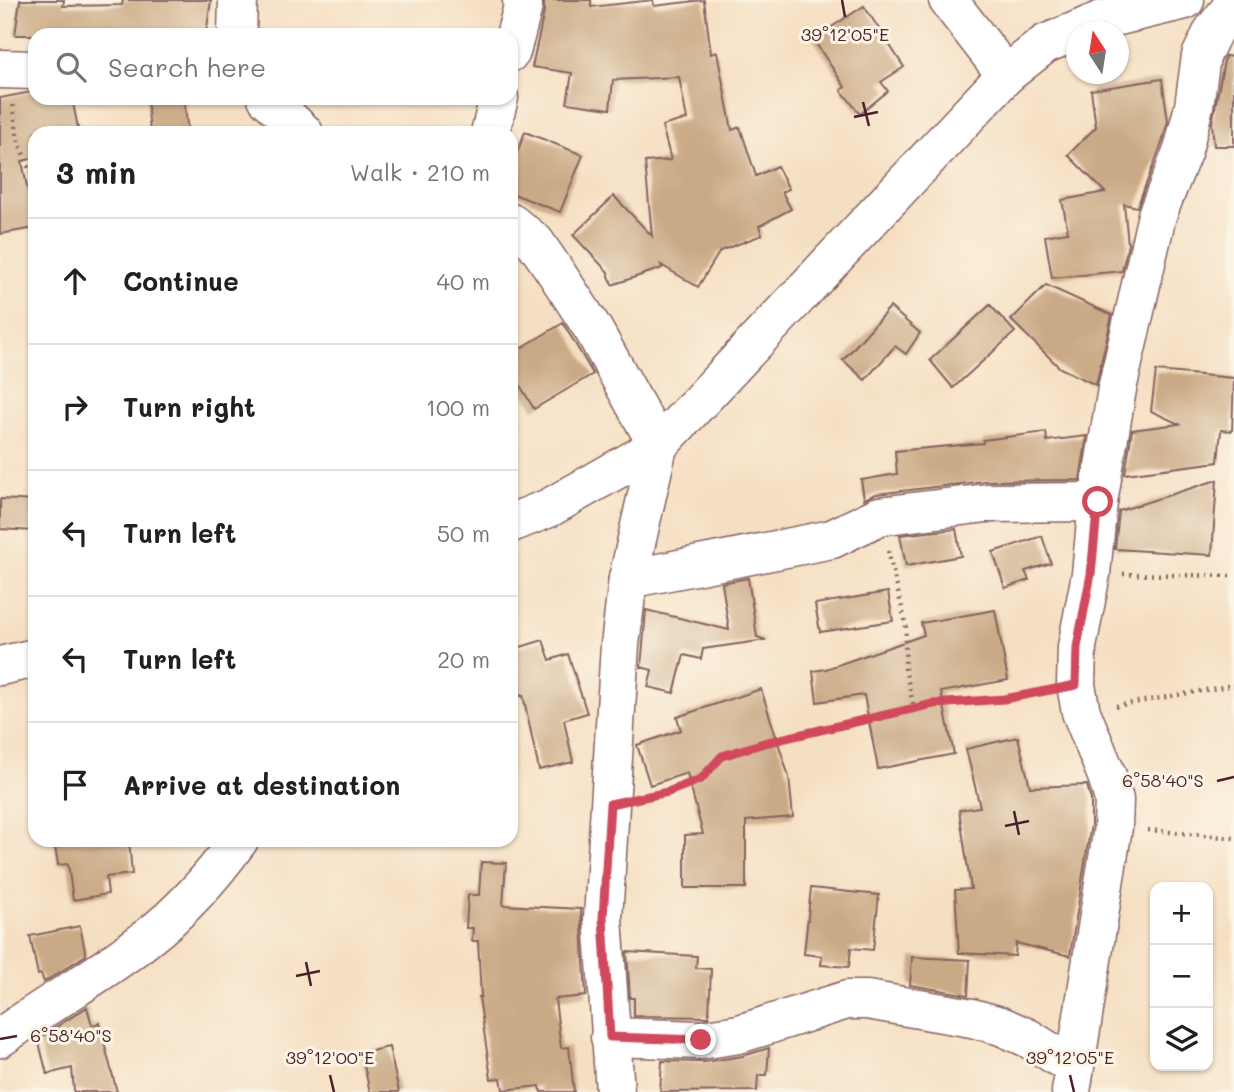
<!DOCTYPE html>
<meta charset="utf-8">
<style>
:root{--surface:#fff;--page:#f6f6f6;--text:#202124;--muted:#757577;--line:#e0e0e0}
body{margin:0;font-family:Mali,sans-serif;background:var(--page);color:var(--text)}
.controls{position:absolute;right:21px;bottom:21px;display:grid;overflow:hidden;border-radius:14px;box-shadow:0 2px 5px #0004}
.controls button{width:63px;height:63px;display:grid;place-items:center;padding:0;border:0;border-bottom:2px solid var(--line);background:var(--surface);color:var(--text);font:35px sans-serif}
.compass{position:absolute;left:1066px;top:21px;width:63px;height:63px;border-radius:50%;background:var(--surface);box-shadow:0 2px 5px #0004;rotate:348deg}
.stop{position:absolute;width:21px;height:21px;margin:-16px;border:5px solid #d1495b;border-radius:50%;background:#fff}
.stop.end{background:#d1495b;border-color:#fff;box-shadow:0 2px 7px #0008}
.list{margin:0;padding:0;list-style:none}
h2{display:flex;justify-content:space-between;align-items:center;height:91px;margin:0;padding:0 28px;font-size:30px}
h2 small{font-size:23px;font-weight:400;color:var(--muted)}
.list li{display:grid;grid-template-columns:46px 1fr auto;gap:21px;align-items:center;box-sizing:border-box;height:126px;padding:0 28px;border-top:2px solid var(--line)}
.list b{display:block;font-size:26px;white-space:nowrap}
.list em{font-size:23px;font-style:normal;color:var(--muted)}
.icon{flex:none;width:38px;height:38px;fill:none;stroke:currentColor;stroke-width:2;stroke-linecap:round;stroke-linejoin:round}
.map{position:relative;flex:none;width:1234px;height:1092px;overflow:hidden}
.search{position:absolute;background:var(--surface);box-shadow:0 2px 5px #0004;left:28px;top:28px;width:490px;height:77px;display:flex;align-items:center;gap:18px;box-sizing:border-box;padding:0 24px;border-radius:21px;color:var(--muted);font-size:26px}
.panel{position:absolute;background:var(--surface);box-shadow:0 2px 5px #0004;left:28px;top:126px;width:490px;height:721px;border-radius:21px}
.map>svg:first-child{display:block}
.building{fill:#caaa86}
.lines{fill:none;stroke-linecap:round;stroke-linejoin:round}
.minor-casing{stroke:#866260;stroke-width:41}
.major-casing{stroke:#866260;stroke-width:41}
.path{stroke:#866260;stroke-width:4.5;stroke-dasharray:2 5;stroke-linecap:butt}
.minor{stroke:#fff;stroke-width:38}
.major{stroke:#fff;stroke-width:38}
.route{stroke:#d1495b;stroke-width:9}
.ticks{fill:none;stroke:#4a1f2b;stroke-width:2.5}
.ticks-label{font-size:18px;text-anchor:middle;fill:#4a1f2b;stroke:#fcf5e5;stroke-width:6;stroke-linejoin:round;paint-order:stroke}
</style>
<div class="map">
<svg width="1234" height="1092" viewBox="0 0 1234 1092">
<rect width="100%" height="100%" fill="#fcf5e5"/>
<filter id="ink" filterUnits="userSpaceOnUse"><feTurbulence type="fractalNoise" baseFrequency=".0143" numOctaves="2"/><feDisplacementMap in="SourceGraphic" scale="14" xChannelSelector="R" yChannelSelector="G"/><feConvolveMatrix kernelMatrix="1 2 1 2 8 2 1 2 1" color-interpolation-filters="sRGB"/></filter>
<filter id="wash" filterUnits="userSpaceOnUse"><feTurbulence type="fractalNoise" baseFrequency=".00686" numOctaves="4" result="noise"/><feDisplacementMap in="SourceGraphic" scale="28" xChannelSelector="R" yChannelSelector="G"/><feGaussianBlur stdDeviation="1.57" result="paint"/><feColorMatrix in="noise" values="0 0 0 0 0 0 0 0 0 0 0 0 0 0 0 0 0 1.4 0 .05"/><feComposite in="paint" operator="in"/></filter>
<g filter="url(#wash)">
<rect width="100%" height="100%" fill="#f5dfc2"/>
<g id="blocks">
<!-- building -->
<g class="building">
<polygon points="20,0 64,0 63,6 122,5 123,0 211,0 206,35 15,35"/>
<polygon points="544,0 591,0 591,7 653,0 654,6 704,0 711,54 717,52 732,130 740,127 756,176 777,166 789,189 782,192 791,209 759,226 762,235 720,251 698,287 661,265 662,268 612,285 608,272 573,235 614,196 652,236 645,162 671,160 662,126 687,119 679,77 613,80 610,109 567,103 572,73 532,67 544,12"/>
<polygon points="864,6 904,67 881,82 888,91 860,114 841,90 845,87 813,39"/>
<polygon points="1225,56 1234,57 1234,146 1214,146 1212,123"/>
<polygon points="1162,79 1168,121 1162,143 1137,207 1124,204 1128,244 1122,271 1052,278 1045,236 1068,232 1062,200 1105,192 1068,155 1096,127 1091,90"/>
<polygon points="31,92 35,92 35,98 72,98 79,133 35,133 35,158 22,161 35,228 0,234 0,98"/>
<polygon points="147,98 184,98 188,133 150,133"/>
<polygon points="525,132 583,155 560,212 511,193 511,168"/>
<polygon points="1046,285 1112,315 1096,385 1060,368 1011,320"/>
<polygon points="990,305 1015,332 953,388 930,360"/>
<polygon points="890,307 920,333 906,354 895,346 865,380 843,360"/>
<polygon points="563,323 593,374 534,409 511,370 511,354"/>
<polygon points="1156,371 1234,378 1232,431 1221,430 1218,462 1125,474 1132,430 1179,424 1151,411"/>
<polygon points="1046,432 1047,441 1087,436 1080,480 985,481 876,494 864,499 861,480 897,474 895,451 983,443 983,440"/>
<polygon points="1217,480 1212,555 1115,549 1119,511"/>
<polygon points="0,499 35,501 35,531 0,529"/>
<polygon points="956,529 961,556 906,566 900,535"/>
<polygon points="1042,536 1051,563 1025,571 1029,580 1005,588 993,552"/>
<polygon points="748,578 757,637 766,640 703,649 701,659 684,655 674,693 648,687 652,670 641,667 646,610 729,630 722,583"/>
<polygon points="888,592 893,621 820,632 815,604"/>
<polygon points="995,610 1008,680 941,692 954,754 878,769 864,695 817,702 813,671 826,669 924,635 921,623"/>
<polygon points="543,640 550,660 568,654 587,713 564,720 573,762 539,770 523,695 521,696 511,666 511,650"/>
<polygon points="761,689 789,777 793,817 746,821 746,888 685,888 685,835 703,834 687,773 650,785 637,745 681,730 677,717"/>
<polygon points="1018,737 1030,787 1087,785 1091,800 1091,825 1070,956 1016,943 1015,956 959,953 955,890 971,889 959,810 980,807 966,749"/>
<polygon points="54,840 129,840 132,874 106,877 108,894 73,900 68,864 58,865"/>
<polygon points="481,862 506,863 503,905 581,909 586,996 555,999 561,1048 569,1047 574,1092 541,1092 540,1086 503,1090 501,1078 491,1079 479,997 481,997 478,941 472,941 473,928 466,928 468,895 479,895"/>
<polygon points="811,888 879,895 873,950 851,948 849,967 821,965 822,956 804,954"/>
<polygon points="80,926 86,955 44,982 41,974 38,975 30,936"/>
<polygon points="627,952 697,956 696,968 711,969 709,1017 634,1016 634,998 630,998"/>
<polygon points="912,957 970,960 968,995 910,985"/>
<polygon points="87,1007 92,1025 99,1023 117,1092 74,1092 72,1068 47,1074 38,1039"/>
<polygon points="389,1047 399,1092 370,1092 361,1053"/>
<polygon points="769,1048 767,1075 758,1075 757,1091 660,1092 662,1061 704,1062 743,1056"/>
</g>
</g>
</g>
<g filter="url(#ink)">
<use href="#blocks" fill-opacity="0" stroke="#866260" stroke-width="2"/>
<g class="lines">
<defs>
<g id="minor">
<polyline points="948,0 1006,75"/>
<polyline points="237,35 238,0"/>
<polyline points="511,52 523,6 522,0"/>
<polyline points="0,69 35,70"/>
<polyline points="267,98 304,133"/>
<polyline points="490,133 499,98"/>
<polyline points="511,223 535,242 557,274 593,329 658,446 628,579 620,645 603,918 615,1092"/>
<polyline points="628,579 832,539 879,516 987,503 1098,502"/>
<polyline points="610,1037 701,1040 739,1034 847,1000 867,1000 972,1018 1001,1026 1028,1038 1074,1067"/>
<path d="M0 1038C48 1003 101 975 147 938 182 911 213 876 239 840"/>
<polyline points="1071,1092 1113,827 1114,800 1107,776 1081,712 1076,685 1077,647 1091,574 1098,502 1117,389 1157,215 1183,150 1194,106 1201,56 1213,31 1234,4"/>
</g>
<g id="major">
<polyline points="511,523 549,508 658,446 1006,75 1045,44 1102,20 1185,0"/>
<polyline points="0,666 35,658"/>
</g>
</defs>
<!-- minor casing -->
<use href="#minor" class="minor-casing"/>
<!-- major casing -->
<use href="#major" class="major-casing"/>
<!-- path -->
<g class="path">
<polyline points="13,105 18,140 35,184"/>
<polyline points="888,551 906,624 905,668 914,708"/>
<polyline points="1123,574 1234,576"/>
<polyline points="1116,706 1234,685"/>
<polyline points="645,797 668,792 701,779 722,756 764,743 933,704 1004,700 1042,692"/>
<polyline points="1148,830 1234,838"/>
</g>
<!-- minor -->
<use href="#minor" class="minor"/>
<!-- major -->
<use href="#major" class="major"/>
</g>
</g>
<g class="lines" filter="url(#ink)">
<!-- route -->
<polyline class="route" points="701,1040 610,1037 603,918 610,804 668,792 701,779 722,756 764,743 933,704 1004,699 1076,685 1077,647 1091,574 1098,502"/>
</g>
<!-- ticks -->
<path class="ticks" d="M842 0 845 17M863 102 869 126M854 117 878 112M1217 781 1234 777M1014 811 1019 835M1005 826 1029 821M306 962 311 986M296 976 320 971M0 1039 17 1036M330 1075 334 1092M1070 1075 1074 1092"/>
<g class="ticks-label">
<text x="845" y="41">39°12'05"E</text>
<text x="1163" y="787">6°58'40"S</text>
<text x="71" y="1042">6°58'40"S</text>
<text x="330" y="1064">39°12'00"E</text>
<text x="1070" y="1064">39°12'05"E</text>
</g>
</svg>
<div class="controls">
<button>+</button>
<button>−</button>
<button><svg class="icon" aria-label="layers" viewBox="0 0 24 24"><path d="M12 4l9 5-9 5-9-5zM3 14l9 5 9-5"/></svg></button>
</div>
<svg class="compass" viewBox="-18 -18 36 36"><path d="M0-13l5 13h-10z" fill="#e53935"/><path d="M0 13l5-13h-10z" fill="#757577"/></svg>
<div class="stop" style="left:1098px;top:502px"></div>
<div class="stop end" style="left:701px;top:1040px"></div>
<div class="search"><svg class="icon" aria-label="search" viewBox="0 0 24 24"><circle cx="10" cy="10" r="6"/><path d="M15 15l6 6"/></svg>Search here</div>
<section class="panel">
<h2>3 min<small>Walk · 210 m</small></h2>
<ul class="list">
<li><svg class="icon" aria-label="ahead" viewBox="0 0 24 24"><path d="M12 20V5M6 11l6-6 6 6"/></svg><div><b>Continue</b></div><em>40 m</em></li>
<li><svg class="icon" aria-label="right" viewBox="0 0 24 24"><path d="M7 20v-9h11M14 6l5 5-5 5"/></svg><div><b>Turn right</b></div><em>100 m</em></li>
<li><svg class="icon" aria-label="left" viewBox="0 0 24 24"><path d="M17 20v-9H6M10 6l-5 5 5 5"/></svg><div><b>Turn left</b></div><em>50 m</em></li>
<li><svg class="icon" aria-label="left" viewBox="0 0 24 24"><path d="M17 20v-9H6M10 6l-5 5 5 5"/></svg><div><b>Turn left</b></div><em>20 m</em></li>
<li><svg class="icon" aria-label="arrive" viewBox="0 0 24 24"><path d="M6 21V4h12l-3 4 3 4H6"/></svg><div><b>Arrive at destination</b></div></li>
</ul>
</section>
</div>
